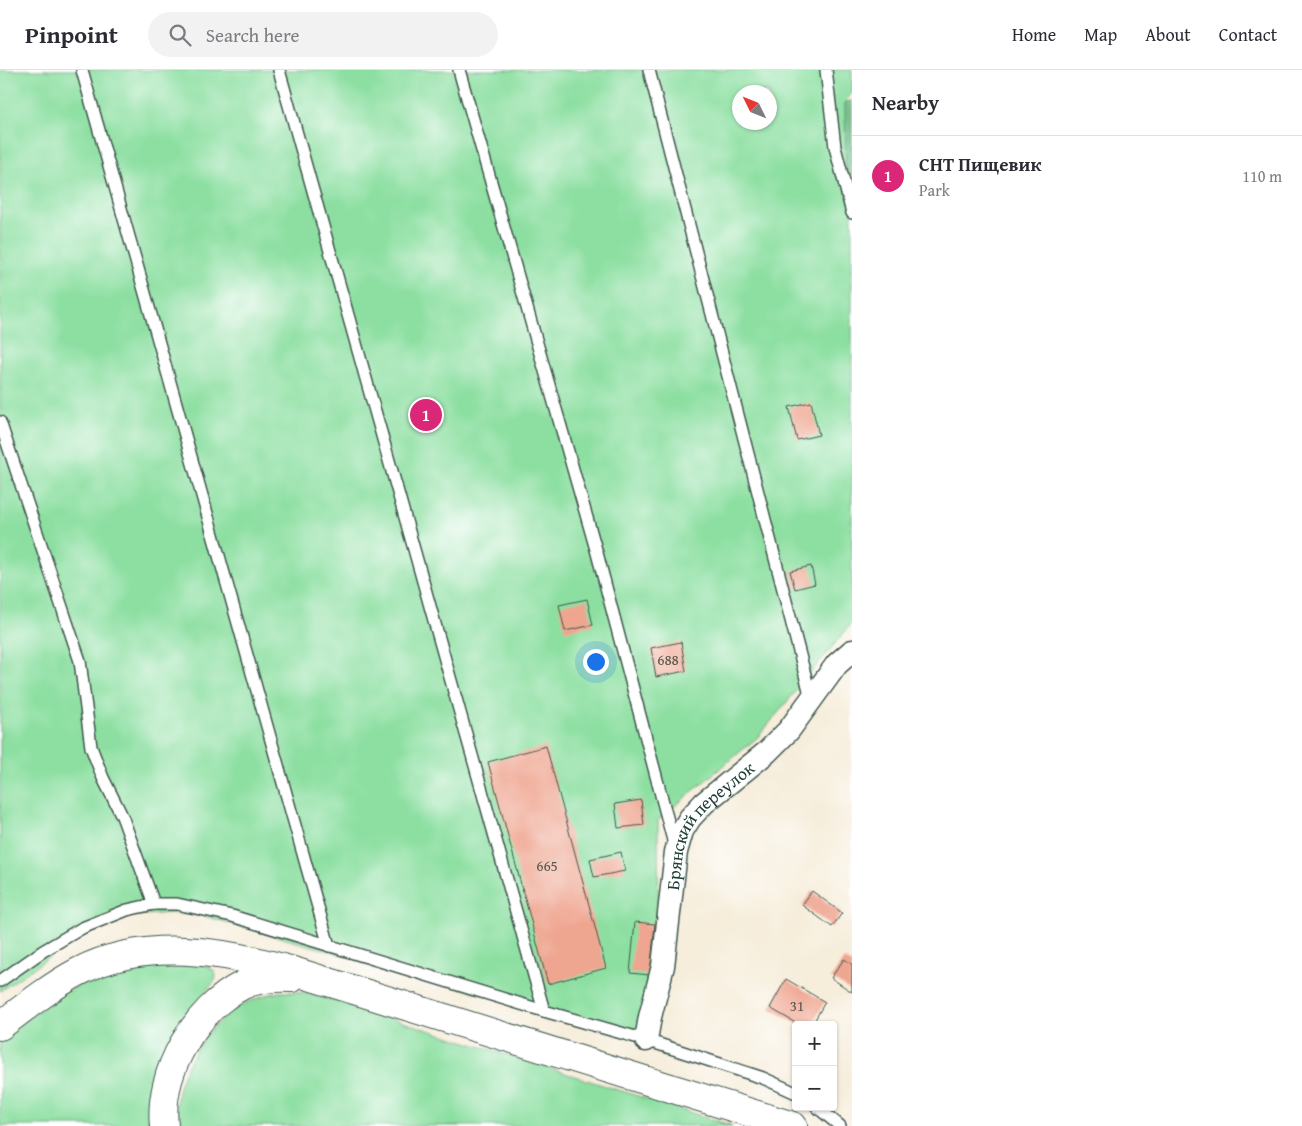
<!DOCTYPE html>
<meta charset="utf-8">
<style>
:root{--surface:#fff;--page:#f2f2f3;--text:#2b2b33;--muted:#7c7c81;--line:#e1e1e2;--accent:#db2777}
body{margin:0;font-family:"Gentium Book Plus",serif;background:var(--page);color:var(--text)}
.controls{position:absolute;right:15px;bottom:15px;display:grid;overflow:hidden;border-radius:5px;box-shadow:0 1px 4px #0004}
.controls button{width:45px;height:45px;display:grid;place-items:center;padding:0;border:0;border-bottom:1px solid var(--line);background:var(--surface);color:var(--text);font:25px sans-serif}
.compass{position:absolute;left:732px;top:15px;width:45px;height:45px;border-radius:50%;background:var(--surface);box-shadow:0 1px 4px #0004;rotate:313deg}
.you{position:absolute;left:595px;top:591px;width:18px;height:18px;margin:-12px;border:4px solid #fff;border-radius:50%;background:#1a73e8;box-shadow:0 0 0 8px #1a73e833}
.badge{display:grid;place-items:center;width:32px;height:32px;border-radius:50%;background:var(--accent);color:#fff;font-size:16px;font-weight:700}
.pin{position:absolute;translate:-50% -50%;border:2px solid #fff;box-shadow:0 1px 5px #0006}
.list{margin:0;padding:0;list-style:none}
h2{display:flex;justify-content:space-between;align-items:center;height:65px;margin:0;padding:0 20px;font-size:21px}
h2 small{font-size:16px;font-weight:400;color:var(--muted)}
.list li{display:grid;grid-template-columns:32px 1fr auto;gap:15px;align-items:center;box-sizing:border-box;height:80px;padding:0 20px;border-top:1px solid var(--line)}
.list b{display:block;font-size:19px;white-space:nowrap}
.list p{margin:0;font-size:16px;white-space:nowrap;color:var(--muted)}
.list em{font-size:16px;font-style:normal;color:var(--muted)}
.icon{flex:none;width:28px;height:28px;fill:none;stroke:currentColor;stroke-width:2;stroke-linecap:round;stroke-linejoin:round}
.map{position:relative;flex:none;width:852px;height:1056px;overflow:hidden}
header{display:flex;align-items:center;gap:30px;box-sizing:border-box;height:70px;padding:0 25px;background:var(--surface);border-bottom:1px solid var(--line)}
header strong{font-size:24px}
nav{display:flex;gap:28px;margin-inline-start:auto;font-size:18px}
.search{width:350px;height:45px;background:var(--page);display:flex;align-items:center;gap:12px;box-sizing:border-box;padding:0 18px;border-radius:28px;color:var(--muted);font-size:19px}
main{display:flex}
aside{flex:1;background:var(--surface)}
.map>svg:first-child{display:block}
.green{fill:#8cdfa1;stroke:#568e6a;fill-rule:evenodd}
.forest{fill:#71be87;stroke:#487e5e}
.building{fill:#efa691}
.lines{fill:none;stroke-linecap:round;stroke-linejoin:round}
.service-casing{stroke:#3f574d;stroke-width:14}
.minor-casing{stroke:#3f574d;stroke-width:25}
.trunk-casing{stroke:#3f574d;stroke-width:30}
.service{stroke:#fff;stroke-width:11}
.minor{stroke:#fff;stroke-width:22}
.trunk{stroke:#fff;stroke-width:28}
.labels{text-anchor:middle;dominant-baseline:central;stroke-width:5;stroke-linejoin:round;paint-order:stroke}
.number-label{font-size:15px;fill:#53574b}
.street-label{font-size:18px;fill:#1f3d34;stroke:#fff}
</style>
<header>
<strong>Pinpoint</strong>
<div class="search"><svg class="icon" aria-label="search" viewBox="0 0 24 24"><circle cx="10" cy="10" r="6"/><path d="M15 15l6 6"/></svg>Search here</div>
<nav><a>Home</a><a>Map</a><a>About</a><a>Contact</a></nav>
</header>
<main>
<div class="map">
<svg width="852" height="1056" viewBox="0 0 852 1056">
<rect width="100%" height="100%" fill="#fff"/>
<filter id="ink" filterUnits="userSpaceOnUse"><feTurbulence type="fractalNoise" baseFrequency=".02" numOctaves="2"/><feDisplacementMap in="SourceGraphic" scale="10" xChannelSelector="R" yChannelSelector="G"/><feConvolveMatrix kernelMatrix="1 2 1 2 8 2 1 2 1" color-interpolation-filters="sRGB"/></filter>
<filter id="wash" filterUnits="userSpaceOnUse"><feTurbulence type="fractalNoise" baseFrequency=".0096" numOctaves="4" result="noise"/><feDisplacementMap in="SourceGraphic" scale="20" xChannelSelector="R" yChannelSelector="G"/><feGaussianBlur stdDeviation="1.12" result="paint"/><feColorMatrix in="noise" values="0 0 0 0 0 0 0 0 0 0 0 0 0 0 0 0 0 1.4 0 .05"/><feComposite in="paint" operator="in"/></filter>
<g filter="url(#wash)">
<rect width="100%" height="100%" fill="#f6edda"/>
<!-- green -->
<g class="green">
<path d="M0 0H852V23L845 32 852 142V549L847 559 758 667 658 750 659 892 646 970 204 846 169 843 131 846 80 866 0 921ZM739 22H769V52H739Z"/>
<path d="M134 893 203 894 215 901 216 906 215 911C172 959 149 988 150 1056H0V968L65 922Z"/>
<path d="M279 922H297L317 925 733 1056H177C177 1047 176 1038 177 1029 178 1015 184 1001 191 989 210 953 239 930 279 922Z"/>
</g>
<!-- forest -->
<polygon class="forest" points="852,31 852,142 846,121 845,32"/>
<g id="blocks">
<!-- building -->
<g class="building">
<polygon points="811,332 819,365 797,370 789,337"/>
<polygon points="811,496 815,514 795,519 790,501"/>
<polygon points="587,529 593,555 565,561 559,535"/>
<polygon points="681,572 686,601 656,607 651,578"/>
<polygon points="546,676 606,898 548,914 488,692"/>
<polygon points="641,730 644,755 618,758 615,734"/>
<polygon points="621,782 625,801 594,807 590,789"/>
<polygon points="812,821 842,843 832,857 802,835"/>
<polygon points="635,852 655,854 650,905 630,903"/>
<polygon points="844,889 852,894 852,922 831,908"/>
<polygon points="786,909 825,932 812,955 799,955 770,938"/>
</g>
</g>
</g>
<g filter="url(#ink)">
<use href="#blocks" fill-opacity="0" stroke="#3f574d" stroke-width="1"/>
<g class="lines">
<defs>
<g id="service">
<polyline points="82,0 329,876"/>
<polyline points="279,0 544,941"/>
<polyline points="459,0 597,483 674,774"/>
<polyline points="649,0 811,628"/>
<polyline points="826,0 835,77 852,143"/>
<polyline points="0,352 80,591 91,677 103,708 122,746 154,834"/>
<polyline points="0,911 43,881 82,858 127,840 154,834 177,834 232,846 544,941 646,970 763,1008 796,1023"/>
<polyline points="817,1037 840,1056"/>
</g>
<g id="minor">
<path id="s1" d="M646 970 650 947 663 896 676 782 682 761 690 748 704 733 767 682 789 660 837 594 852 581"/>
</g>
<g id="trunk">
<path d="M0 956C25 937 50 917 78 902 145 867 224 881 293 901L793 1056"/>
<path d="M164 1056C158 1003 195 939 243 915 258 908 276 907 292 908"/>
</g>
</defs>
<!-- service casing -->
<use href="#service" class="service-casing"/>
<!-- minor casing -->
<use href="#minor" class="minor-casing"/>
<!-- trunk casing -->
<use href="#trunk" class="trunk-casing"/>
<!-- service -->
<use href="#service" class="service"/>
<!-- minor -->
<use href="#minor" class="minor"/>
<!-- trunk -->
<use href="#trunk" class="trunk"/>
</g>
</g>
<g class="labels">
<!-- number labels -->
<g class="number-label">
<text x="668" y="589">688</text>
<text x="547" y="795">665</text>
<text x="797" y="935">31</text>
</g>
<!-- street labels -->
<g class="street-label">
<text stroke="none"><textPath href="#s1" startOffset="231">Брянский переулок</textPath></text>
</g>
</g>
</svg>
<div class="controls">
<button>+</button>
<button>−</button>
</div>
<svg class="compass" viewBox="-18 -18 36 36"><path d="M0-13l5 13h-10z" fill="#e53935"/><path d="M0 13l5-13h-10z" fill="#7c7c81"/></svg>
<div class="you"></div>
<div class="pin badge" style="left:426px;top:345px">1</div>
</div>
<aside>
<h2>Nearby<small></small></h2>
<ul class="list">
<li><span class="badge">1</span><div><b>СНТ Пищевик</b><p>Park</p></div><em>110 m</em></li>
</ul>
</aside>
</main>
